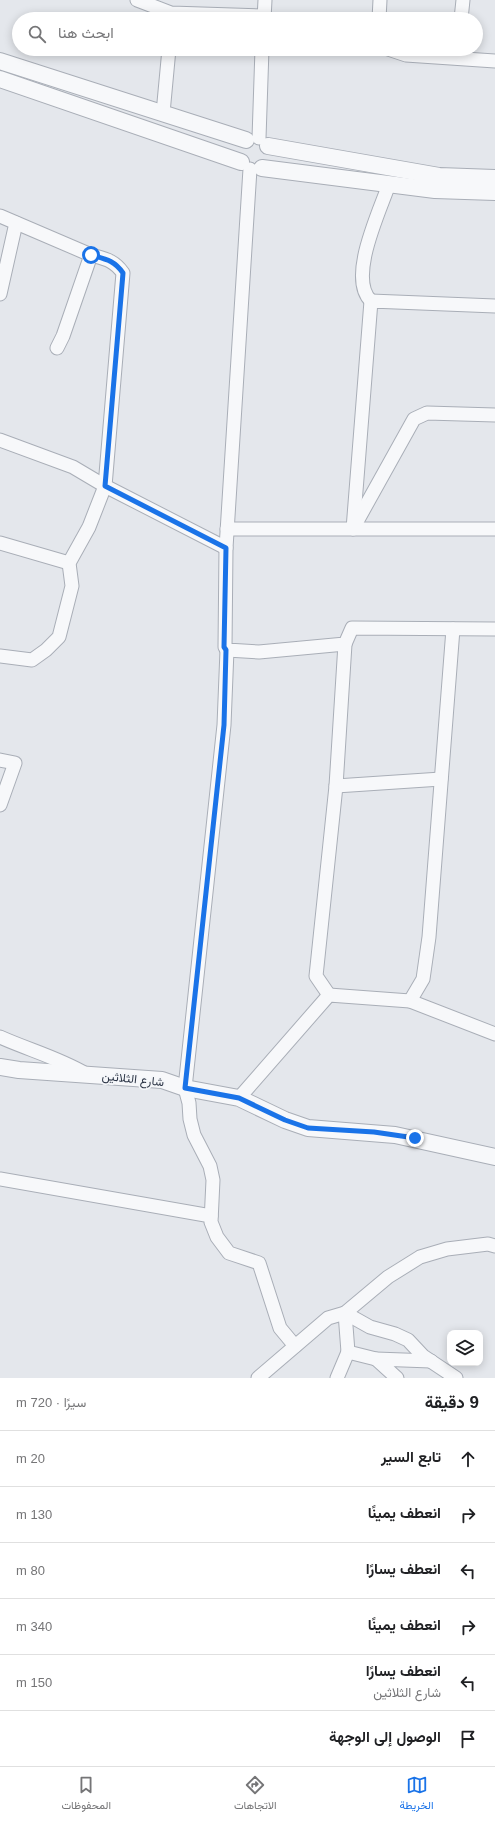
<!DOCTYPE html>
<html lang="ar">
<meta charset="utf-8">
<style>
:root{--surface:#fff;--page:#f6f6f6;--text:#202124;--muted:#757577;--line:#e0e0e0;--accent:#1a73e8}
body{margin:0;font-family:Arial,Vazirmatn,sans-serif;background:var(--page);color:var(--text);direction:rtl}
.controls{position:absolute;right:12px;bottom:12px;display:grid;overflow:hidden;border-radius:8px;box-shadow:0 2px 10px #0003}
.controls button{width:36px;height:36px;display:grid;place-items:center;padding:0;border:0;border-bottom:1px solid var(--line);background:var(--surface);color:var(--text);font:20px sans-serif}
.stop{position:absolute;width:12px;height:12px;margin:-9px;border:3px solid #1a73e8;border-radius:50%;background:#fff}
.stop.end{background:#1a73e8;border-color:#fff;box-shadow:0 1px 4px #0008}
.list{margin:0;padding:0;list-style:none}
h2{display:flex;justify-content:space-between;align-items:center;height:52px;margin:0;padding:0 16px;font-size:17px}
h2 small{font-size:13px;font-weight:400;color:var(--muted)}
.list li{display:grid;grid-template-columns:26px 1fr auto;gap:12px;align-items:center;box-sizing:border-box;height:56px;padding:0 16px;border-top:1px solid var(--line)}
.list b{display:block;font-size:15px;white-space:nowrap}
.list p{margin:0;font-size:13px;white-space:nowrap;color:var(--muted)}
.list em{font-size:13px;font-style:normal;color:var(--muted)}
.icon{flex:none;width:22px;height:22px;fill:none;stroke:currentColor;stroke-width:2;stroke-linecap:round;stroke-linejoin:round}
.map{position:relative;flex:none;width:495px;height:1378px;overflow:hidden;direction:ltr}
.search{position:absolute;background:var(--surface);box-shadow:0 2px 10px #0003;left:12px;right:12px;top:12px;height:44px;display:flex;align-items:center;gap:10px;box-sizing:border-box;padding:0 14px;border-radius:22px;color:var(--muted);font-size:15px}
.sheet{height:388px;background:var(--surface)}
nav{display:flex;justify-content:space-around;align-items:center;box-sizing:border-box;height:56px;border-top:1px solid var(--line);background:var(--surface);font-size:11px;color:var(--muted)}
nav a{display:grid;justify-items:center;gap:2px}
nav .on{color:var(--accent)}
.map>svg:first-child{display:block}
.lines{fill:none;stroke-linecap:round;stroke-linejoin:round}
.minor-casing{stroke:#a9aeb7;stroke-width:15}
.tertiary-casing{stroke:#a9aeb7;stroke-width:18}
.minor{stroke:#f7f8fa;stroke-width:13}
.tertiary{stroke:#f7f8fa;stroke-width:16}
.route{stroke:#1a73e8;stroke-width:5}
.labels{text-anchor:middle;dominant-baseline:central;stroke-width:3.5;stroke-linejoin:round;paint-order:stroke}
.street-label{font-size:12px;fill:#2b3445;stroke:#f4f6f9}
</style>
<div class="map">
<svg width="495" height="1378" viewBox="0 0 495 1378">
<rect width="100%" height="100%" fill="#e4e7ec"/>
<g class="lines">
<defs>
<g id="minor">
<polyline points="137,0 171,13 264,16"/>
<polyline points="264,19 265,0"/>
<polyline points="379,19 380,0"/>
<polyline points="461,19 463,0"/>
<polyline points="388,49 406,55 495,61"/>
<polyline points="163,113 169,49"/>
<polyline points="259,138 262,49"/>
<polyline points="250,169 226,548 225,647 227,650 259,652 345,644 352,628 495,629"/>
<polyline points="0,216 91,255 63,336 57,348"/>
<polyline points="0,294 16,223"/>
<path d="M371 301C347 278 380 211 389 184"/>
<polyline points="0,440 73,467 105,486 226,548"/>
<polyline points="355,525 414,419 427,413 495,415"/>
<polyline points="227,529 495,529"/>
<polyline points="353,529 371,301 495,306"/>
<polyline points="0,543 69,563"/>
<polyline points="227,650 224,725 185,1088 189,1103 190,1119 194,1135 210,1166 213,1180 211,1222 217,1237 229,1253 259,1263 280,1328 295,1346"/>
<path d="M0 656 32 660 46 650 59 637 72 586 69 563 89 527 105 486 123 273C114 260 105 259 91 255"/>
<polyline points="0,760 15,763 0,805"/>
<polyline points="336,786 441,779"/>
<polyline points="329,995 316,976 336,786 345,644"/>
<polyline points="410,1001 423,979 429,937 453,629"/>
<path d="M0 1037C29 1050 59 1058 86 1074"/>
<polyline points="239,1098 329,995 410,1001 495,1034"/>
<polyline points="0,1179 211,1216"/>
<polyline points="345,1313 370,1327 395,1334 408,1340 423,1356 456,1378"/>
<polyline points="345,1313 348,1352 376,1359"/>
<polyline points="258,1378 328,1318 345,1313 388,1277 420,1257 447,1249 488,1244 495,1246"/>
<polyline points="337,1378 348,1352"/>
<polyline points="397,1378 376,1359 431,1361"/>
</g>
<g id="tertiary">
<polyline points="0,61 246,140"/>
<polyline points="0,79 241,162"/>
<polyline points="268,146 439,176 495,178"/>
<polyline points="262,168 435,190 495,192"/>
<polyline points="0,1067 19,1070 162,1080 185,1088 239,1098 285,1120 308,1128 395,1135 495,1157"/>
</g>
</defs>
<!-- minor casing -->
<use href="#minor" class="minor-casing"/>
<!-- tertiary casing -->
<use href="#tertiary" class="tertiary-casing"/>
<!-- minor -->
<use href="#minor" class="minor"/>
<!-- tertiary -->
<use href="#tertiary" class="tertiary"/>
</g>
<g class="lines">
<!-- route -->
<path class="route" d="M91 255C105 259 114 260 123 273L105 486 226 548 224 647 226 650 224 725 185 1088 239 1098 285 1120 308 1128 374 1132 415 1138"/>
</g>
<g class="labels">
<!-- street labels -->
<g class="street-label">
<text transform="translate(133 1079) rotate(6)">شارع الثلاثين</text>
</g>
</g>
</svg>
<div class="controls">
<button><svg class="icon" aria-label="layers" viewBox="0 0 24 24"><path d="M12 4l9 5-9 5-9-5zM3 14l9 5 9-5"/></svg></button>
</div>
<div class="stop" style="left:91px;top:255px"></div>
<div class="stop end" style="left:415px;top:1138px"></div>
<div class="search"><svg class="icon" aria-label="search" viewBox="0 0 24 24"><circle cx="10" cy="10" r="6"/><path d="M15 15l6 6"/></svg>ابحث هنا</div>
</div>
<section class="sheet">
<h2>9 دقيقة<small>سيرًا · 720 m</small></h2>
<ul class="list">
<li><svg class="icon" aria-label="ahead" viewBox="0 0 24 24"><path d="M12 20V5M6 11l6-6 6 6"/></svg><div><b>تابع السير</b></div><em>20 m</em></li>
<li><svg class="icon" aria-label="right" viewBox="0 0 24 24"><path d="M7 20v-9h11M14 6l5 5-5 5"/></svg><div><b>انعطف يمينًا</b></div><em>130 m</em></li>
<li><svg class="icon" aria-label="left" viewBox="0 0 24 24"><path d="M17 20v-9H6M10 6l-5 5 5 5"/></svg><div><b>انعطف يسارًا</b></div><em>80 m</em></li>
<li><svg class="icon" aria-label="right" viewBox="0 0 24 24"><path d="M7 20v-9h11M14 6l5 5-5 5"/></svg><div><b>انعطف يمينًا</b></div><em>340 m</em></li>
<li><svg class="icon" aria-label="left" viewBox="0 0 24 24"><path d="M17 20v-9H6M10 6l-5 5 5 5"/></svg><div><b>انعطف يسارًا</b><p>شارع الثلاثين</p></div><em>150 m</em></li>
<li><svg class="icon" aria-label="arrive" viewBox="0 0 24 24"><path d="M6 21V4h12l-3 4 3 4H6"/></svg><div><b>الوصول إلى الوجهة</b></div></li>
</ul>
</section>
<nav>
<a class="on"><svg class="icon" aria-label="map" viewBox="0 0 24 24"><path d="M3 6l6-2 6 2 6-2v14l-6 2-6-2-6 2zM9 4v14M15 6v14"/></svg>الخريطة</a>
<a><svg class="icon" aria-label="directions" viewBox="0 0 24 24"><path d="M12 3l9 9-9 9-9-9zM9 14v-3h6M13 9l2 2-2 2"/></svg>الاتجاهات</a>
<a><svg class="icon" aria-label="saved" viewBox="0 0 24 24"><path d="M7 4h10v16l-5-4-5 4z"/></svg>المحفوظات</a>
</nav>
